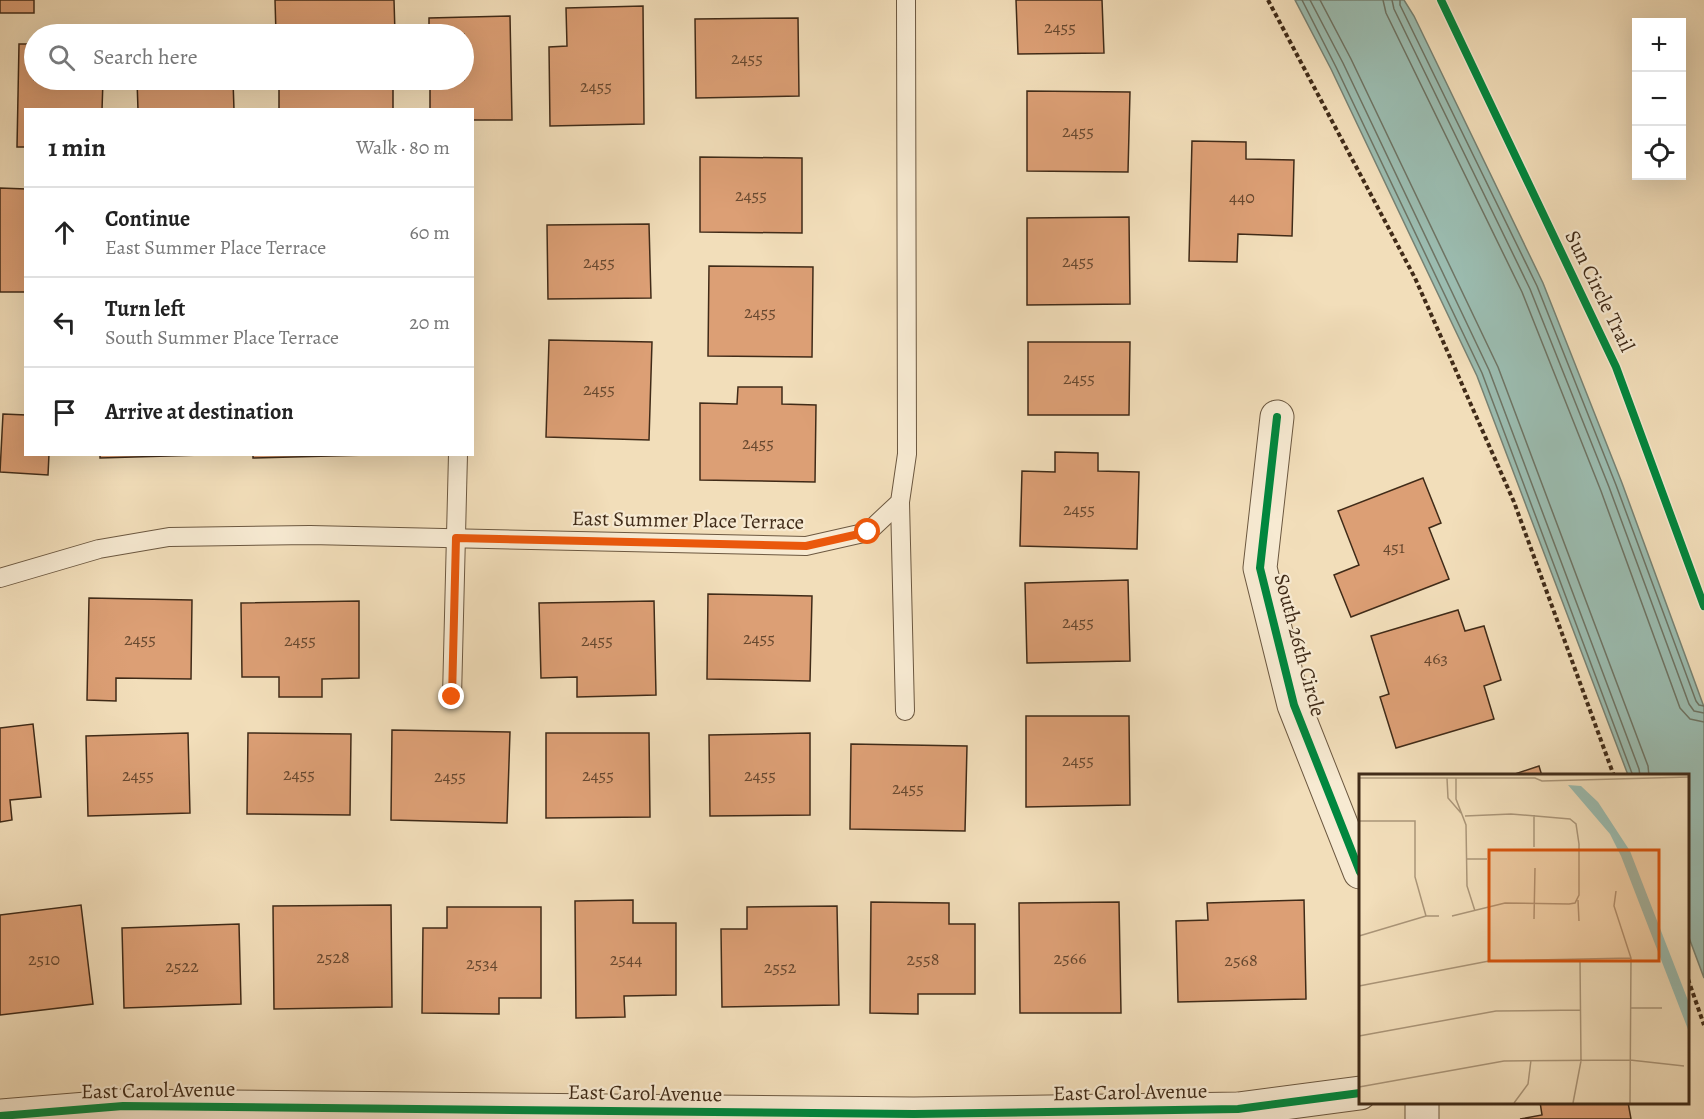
<!DOCTYPE html>
<meta charset="utf-8">
<style>
:root{--surface:#fff;--page:#f2f2f2;--text:#222;--muted:#767676;--line:#e0e0e0}
body{margin:0;font-family:Alegreya,serif;background:var(--page);color:var(--text)}
.controls{position:absolute;right:18px;top:18px;display:grid;overflow:hidden;border-radius:0px;box-shadow:0 6px 24px #0002}
.controls button{width:54px;height:54px;display:grid;place-items:center;padding:0;border:0;border-bottom:2px solid var(--line);background:var(--surface);color:var(--text);font:30px sans-serif}
.stop{position:absolute;width:18px;height:18px;margin:-14px;border:4px solid #ea580c;border-radius:50%;background:#fff}
.stop.end{background:#ea580c;border-color:#fff;box-shadow:0 2px 6px #0008}
.list{margin:0;padding:0;list-style:none}
h2{display:flex;justify-content:space-between;align-items:center;height:78px;margin:0;padding:0 24px;font-size:26px}
h2 small{font-size:20px;font-weight:400;color:var(--muted)}
.list li{display:grid;grid-template-columns:39px 1fr auto;gap:18px;align-items:center;box-sizing:border-box;height:90px;padding:0 24px;border-top:2px solid var(--line)}
.list b{display:block;font-size:22px;white-space:nowrap}
.list p{margin:0;font-size:20px;white-space:nowrap;color:var(--muted)}
.list em{font-size:20px;font-style:normal;color:var(--muted)}
.icon{flex:none;width:33px;height:33px;fill:none;stroke:currentColor;stroke-width:2;stroke-linecap:round;stroke-linejoin:round}
.map{position:relative;flex:none;width:1704px;height:1119px;overflow:hidden}
.search{position:absolute;background:var(--surface);box-shadow:0 6px 24px #0002;left:24px;top:24px;width:450px;height:66px;display:flex;align-items:center;gap:15px;box-sizing:border-box;padding:0 21px;border-radius:33px;color:var(--muted);font-size:22px}
.panel{position:absolute;background:var(--surface);box-shadow:0 6px 24px #0002;left:24px;top:108px;width:450px;height:348px;border-radius:0px}
.map>svg:first-child{display:block}
.water{fill:#9bbcb0;stroke:#778273;stroke-width:1.5}
.lines{fill:none;stroke-linecap:round;stroke-linejoin:round}
.shore{stroke:#6e7464;stroke-width:1.5}
.building{fill:#dc9f75;stroke:#402b18;stroke-width:1.5}
.lane-casing{stroke:#6c5840;stroke-width:20}
.street-casing{stroke:#6c5840;stroke-width:35}
.path{stroke:#402b18;stroke-width:4;stroke-dasharray:4.5 3;stroke-linecap:butt}
.lane{stroke:#f7ead2;stroke-width:18}
.street{stroke:#f7ead2;stroke-width:33}
.cycleway-casing{stroke:#f7ead2;stroke-width:11}
.cycleway{stroke:#00873e;stroke-width:8}
.route{stroke:#ea580c;stroke-width:8}
.labels{text-anchor:middle;dominant-baseline:central;stroke-width:4.5;stroke-linejoin:round;paint-order:stroke}
.number-label{font-size:18px;fill:#67482f}
.street-label{font-size:21px;fill:#402b18;stroke:#f7ead2}
.inset-road{fill:none;stroke:#ab9679;stroke-width:1.5}
.view{fill:#d7540d;fill-opacity:0.15;stroke:#d7540d;stroke-width:3}
.inset-edge{fill:none;stroke:#402b18;stroke-width:3}
</style>
<div class="map">
<svg width="1704" height="1119" viewBox="0 0 1704 1119">
<rect width="100%" height="100%" fill="#f2deba"/>
<filter id="stains"><feTurbulence type="fractalNoise" baseFrequency=".00333" numOctaves="4"/><feColorMatrix values="0 0 0 0 .2 0 0 0 0 .09 0 0 0 0 .02 0 0 0 .5 -.17"/></filter>
<radialGradient id="worn" r=".72"><stop offset=".6" stop-color="#630" stop-opacity="0"/><stop offset="1" stop-color="#630" stop-opacity=".3"/></radialGradient>
<!-- water -->
<polygon class="water" points="1295,0 1404,0 1414,16 1543,283 1622,483 1704,707 1704,978 1688,935 1688,776 1628,775 1477,376 1331,69"/>
<g class="lines">
<!-- shore -->
<g class="shore">
<polyline points="1302,0 1336,67 1482,373 1633,776"/>
<polyline points="1310,0 1343,63 1489,370 1639,769 1640,776"/>
<polyline points="1320,0 1351,59 1498,367 1648,766 1649,776"/>
<polyline points="1383,0 1386,13 1522,292 1601,491 1680,708 1690,719 1704,722"/>
<polyline points="1392,0 1394,9 1530,289 1609,487 1689,704 1694,711 1704,713"/>
<polyline points="1400,0 1400,5 1537,286 1616,485 1696,701 1699,705 1704,706"/>
</g>
</g>
<!-- building -->
<g class="building">
<rect x="0" y="0" width="34" height="13"/>
<polygon points="275,0 394,0 395,34 276,34"/>
<polygon points="1016,0 1102,0 1104,53 1018,54"/>
<polygon points="643,6 644,124 550,126 549,47 567,46 566,8"/>
<polygon points="510,16 512,120 472,120 472,110 430,110 430,80 464,80 464,34 429,34 429,18"/>
<polygon points="798,18 799,96 696,98 695,19"/>
<polygon points="19,44 34,44 34,80 103,80 102,110 26,110 26,147 17,147"/>
<polygon points="137,80 233,80 234,110 138,110"/>
<polygon points="279,84 393,85 393,110 279,110"/>
<polygon points="1027,91 1130,92 1128,172 1027,171"/>
<polygon points="1192,141 1246,142 1246,159 1294,160 1292,236 1238,234 1237,262 1189,261"/>
<polygon points="700,157 802,158 802,233 700,232"/>
<polygon points="0,188 26,189 26,292 0,292"/>
<polygon points="1129,217 1130,304 1027,305 1027,218"/>
<polygon points="649,224 651,298 548,299 547,225"/>
<polygon points="709,266 813,267 812,357 708,356"/>
<polygon points="549,340 652,342 649,440 546,437"/>
<polygon points="1028,342 1130,342 1129,415 1028,415"/>
<polygon points="738,387 782,387 782,404 816,405 815,482 700,480 700,403 737,404"/>
<polygon points="3,414 26,415 26,454 49,454 48,475 0,472"/>
<polygon points="1055,452 1098,453 1098,471 1139,472 1137,549 1020,546 1022,471 1055,472"/>
<polygon points="100,454 202,454 202,455 100,458"/>
<polygon points="253,454 368,454 368,455 253,458"/>
<polygon points="1423,478 1441,523 1429,528 1449,579 1351,617 1334,575 1359,565 1338,511"/>
<polygon points="1128,580 1130,661 1027,663 1025,583"/>
<polygon points="708,594 812,596 810,681 707,679"/>
<polygon points="89,598 192,600 191,679 116,678 116,701 87,700"/>
<polygon points="359,601 359,678 322,679 322,697 279,697 279,677 242,677 241,603"/>
<polygon points="654,601 656,695 577,697 577,677 541,678 539,603"/>
<polygon points="1458,610 1465,631 1484,626 1501,680 1484,686 1494,719 1396,748 1380,697 1389,694 1371,636"/>
<polygon points="1026,716 1129,716 1130,805 1026,807"/>
<polygon points="33,724 41,797 10,800 12,820 0,822 0,728"/>
<polygon points="392,730 510,732 507,823 391,820"/>
<polygon points="188,733 190,813 88,816 86,736"/>
<polygon points="248,733 351,734 350,815 247,814"/>
<polygon points="546,733 649,733 650,817 546,818"/>
<polygon points="810,733 810,815 710,816 709,735"/>
<polygon points="851,744 967,746 965,831 850,829"/>
<polygon points="1539,766 1542,776 1509,776"/>
<polygon points="633,900 633,923 676,923 676,995 624,996 625,1017 576,1018 575,901"/>
<polygon points="1304,900 1306,999 1178,1002 1176,921 1208,920 1207,903"/>
<polygon points="871,902 949,903 949,924 975,924 975,994 918,994 918,1014 870,1013"/>
<polygon points="1119,902 1121,1013 1020,1013 1019,903"/>
<polygon points="81,905 93,1004 0,1015 0,915"/>
<polygon points="391,905 392,1007 274,1009 273,906"/>
<polygon points="837,906 839,1005 722,1007 721,929 747,929 747,907"/>
<polygon points="447,907 541,907 541,998 499,998 499,1014 422,1013 423,928 447,928"/>
<polygon points="239,924 241,1004 124,1008 122,928"/>
<polygon points="1540,1102 1628,1102 1631,1119 1520,1119 1542,1115"/>
</g>
<g class="lines">
<defs>
<g id="lane">
<polyline points="900,502 905,711"/>
<polyline points="0,578 99,549 169,537 310,535 806,546 868,532 900,502 907,454 906,0"/>
<polyline points="452,697 458,454"/>
</g>
<g id="street">
<polyline points="1277,417 1260,568 1294,705 1360,872"/>
<polyline points="0,1116 123,1106 914,1114 1238,1109 1360,1093"/>
<polyline points="1422,1119 1422,1102"/>
</g>
</defs>
<!-- lane casing -->
<use href="#lane" class="lane-casing"/>
<!-- street casing -->
<use href="#street" class="street-casing"/>
<!-- path -->
<g class="path">
<polyline points="1268,0 1415,278 1514,502 1614,776"/>
<polyline points="1688,979 1704,1025"/>
</g>
<!-- lane -->
<use href="#lane" class="lane"/>
<!-- street -->
<use href="#street" class="street"/>
<defs>
<g id="cycleway">
<polyline points="1441,0 1616,367 1704,606"/>
<polyline points="1277,417 1260,568 1294,705 1360,872"/>
<polyline points="0,1116 123,1106 914,1114 1238,1109 1360,1093"/>
</g>
</defs>
<!-- cycleway casing -->
<use href="#cycleway" class="cycleway-casing"/>
<!-- cycleway -->
<use href="#cycleway" class="cycleway"/>
</g>
<g class="lines">
<!-- route -->
<polyline class="route" points="452,697 456,538 806,546 868,532"/>
</g>
<g class="labels">
<!-- number labels -->
<g class="number-label">
<text x="1060" y="27">2455</text>
<text x="747" y="58">2455</text>
<text x="596" y="86">2455</text>
<text x="1078" y="131">2455</text>
<text x="751" y="195">2455</text>
<text x="1242" y="197">440</text>
<text x="1078" y="261">2455</text>
<text x="599" y="262">2455</text>
<text x="760" y="312">2455</text>
<text x="1079" y="378">2455</text>
<text x="599" y="389">2455</text>
<text x="758" y="443">2455</text>
<text x="1079" y="509">2455</text>
<text x="1394" y="547">451</text>
<text x="1078" y="622">2455</text>
<text x="759" y="638">2455</text>
<text x="140" y="639">2455</text>
<text x="300" y="640">2455</text>
<text x="597" y="640">2455</text>
<text x="1436" y="658">463</text>
<text x="1078" y="760">2455</text>
<text x="299" y="774">2455</text>
<text x="138" y="775">2455</text>
<text x="598" y="775">2455</text>
<text x="760" y="775">2455</text>
<text x="450" y="776">2455</text>
<text x="908" y="788">2455</text>
<text x="333" y="957">2528</text>
<text x="1070" y="958">2566</text>
<text x="44" y="959">2510</text>
<text x="626" y="959">2544</text>
<text x="923" y="959">2558</text>
<text x="1241" y="960">2568</text>
<text x="482" y="963">2534</text>
<text x="182" y="966">2522</text>
<text x="780" y="967">2552</text>
</g>
<!-- street labels -->
<g class="street-label">
<text transform="translate(1600 291) rotate(64)">Sun Circle Trail</text>
<text transform="translate(688 520) rotate(1)">East Summer Place Terrace</text>
<text transform="translate(1300 645) rotate(75)">South 26th Circle</text>
<text transform="translate(158 1090) rotate(-1)">East Carol Avenue</text>
<text transform="translate(1130 1092) rotate(-1)">East Carol Avenue</text>
<text transform="translate(645 1093) rotate(1)">East Carol Avenue</text>
</g>
</g>
<!-- overview -->
<g transform="translate(1359 774)">
<rect width="330" height="330" fill="#f2deba"/>
<path d="M209 11 222 12 239 28 271 77 330 229V258L262 82 251 60Z" fill="#9bbcb0"/>
<path class="inset-road" d="M0 4H176L183 7 330 3M88 4 89 24 102 39M97 4V25L107 51 108 112 116 137M175 41V73M0 47H56V103L67 142M107 85H128M257 117 255 132 272 184 271 329M219 126 220 147M93 142 146 129 210 130 216 129 220 121V70L217 50 211 45 152 40 106 42M175 145 176 94M0 162 67 142H80M0 212 130 187 272 184M271 234H303M0 262 137 237 221 236M0 313 145 287 271 286 325 292M155 329 169 310 172 286M214 329 222 287 221 187"/>
<path class="view" d="M130 76H300V187H130Z"/>
<rect width="330" height="330" class="inset-edge"/>
</g>
<rect width="100%" height="100%" filter="url(#stains)"/>
<rect width="100%" height="100%" fill="url(#worn)"/>
</svg>
<div class="controls">
<button>+</button>
<button>−</button>
<button><svg class="icon" aria-label="locate" viewBox="0 0 24 24"><circle cx="12" cy="12" r="6"/><path d="M12 2v4M12 18v4M2 12h4M18 12h4"/></svg></button>
</div>
<div class="stop" style="left:868px;top:532px"></div>
<div class="stop end" style="left:452px;top:697px"></div>
<div class="search"><svg class="icon" aria-label="search" viewBox="0 0 24 24"><circle cx="10" cy="10" r="6"/><path d="M15 15l6 6"/></svg>Search here</div>
<section class="panel">
<h2>1 min<small>Walk · 80 m</small></h2>
<ul class="list">
<li><svg class="icon" aria-label="ahead" viewBox="0 0 24 24"><path d="M12 20V5M6 11l6-6 6 6"/></svg><div><b>Continue</b><p>East Summer Place Terrace</p></div><em>60 m</em></li>
<li><svg class="icon" aria-label="left" viewBox="0 0 24 24"><path d="M17 20v-9H6M10 6l-5 5 5 5"/></svg><div><b>Turn left</b><p>South Summer Place Terrace</p></div><em>20 m</em></li>
<li><svg class="icon" aria-label="arrive" viewBox="0 0 24 24"><path d="M6 21V4h12l-3 4 3 4H6"/></svg><div><b>Arrive at destination</b></div></li>
</ul>
</section>
</div>
